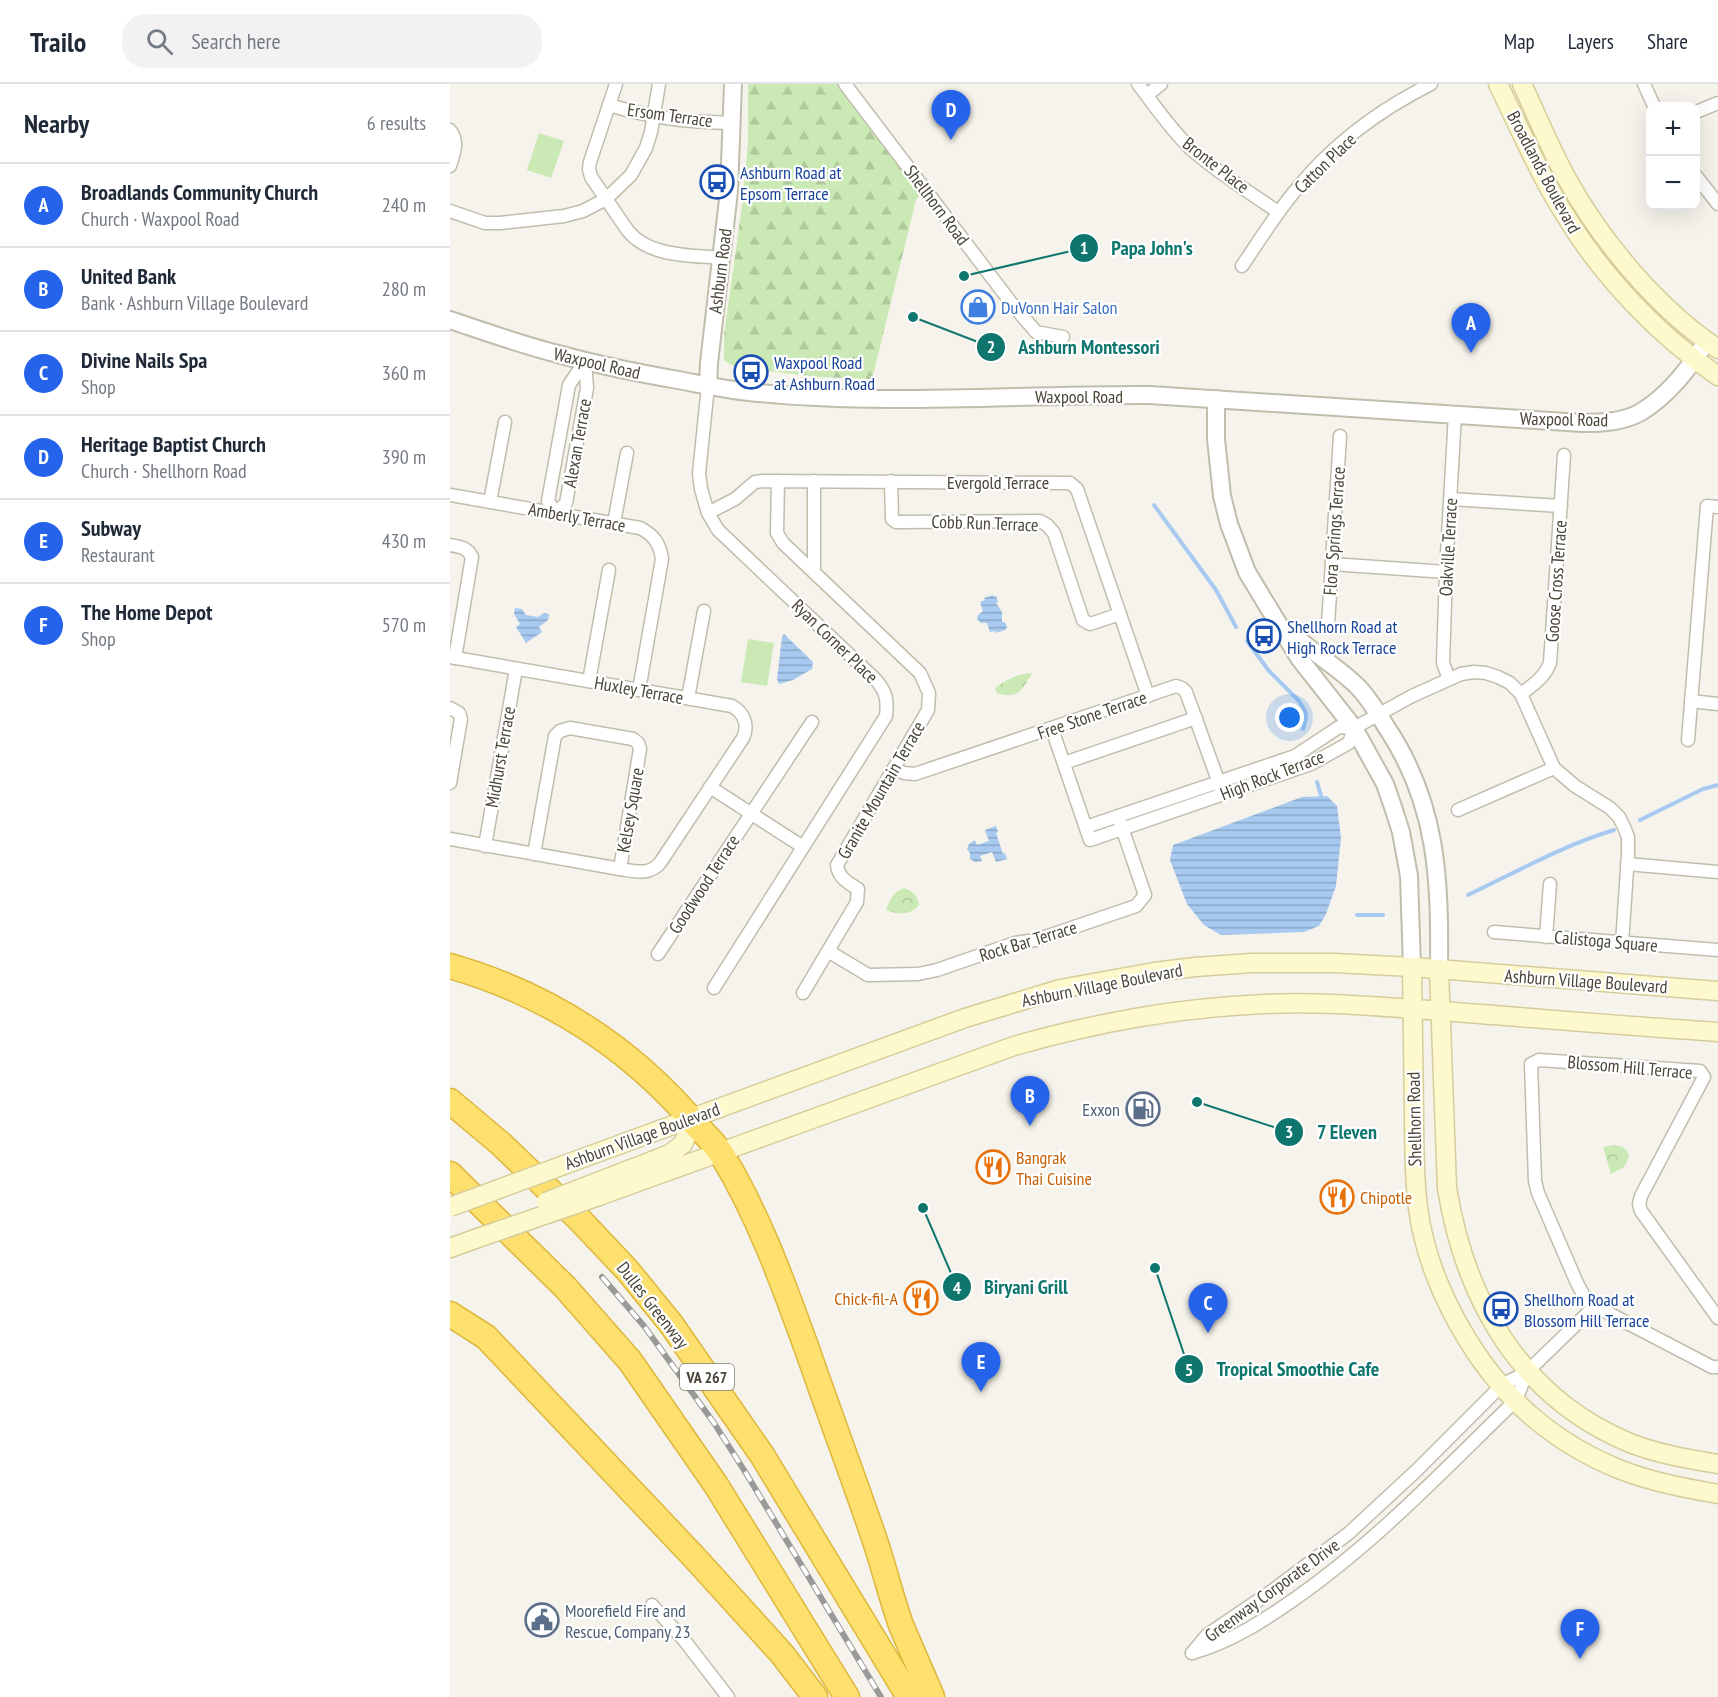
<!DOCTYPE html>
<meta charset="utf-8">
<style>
:root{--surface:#fff;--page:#f2f2f3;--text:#1f2937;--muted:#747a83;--line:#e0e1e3;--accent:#2563eb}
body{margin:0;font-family:"PT Sans Narrow",sans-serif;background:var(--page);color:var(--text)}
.controls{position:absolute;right:18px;top:18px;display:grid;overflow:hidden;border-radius:12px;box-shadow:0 6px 24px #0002}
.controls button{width:54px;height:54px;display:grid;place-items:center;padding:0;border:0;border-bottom:2px solid var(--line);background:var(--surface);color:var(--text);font:30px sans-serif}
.you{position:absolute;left:840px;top:634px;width:21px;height:21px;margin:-15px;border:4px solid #fff;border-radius:50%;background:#1a73e8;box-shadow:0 0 0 9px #1a73e833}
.badge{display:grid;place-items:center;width:39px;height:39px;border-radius:50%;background:var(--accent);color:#fff;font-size:20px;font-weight:700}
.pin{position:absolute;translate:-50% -50px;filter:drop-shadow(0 2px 3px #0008)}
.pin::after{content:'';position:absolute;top:32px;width:21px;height:18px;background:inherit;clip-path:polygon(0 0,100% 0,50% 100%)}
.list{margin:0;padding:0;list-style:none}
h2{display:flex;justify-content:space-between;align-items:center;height:78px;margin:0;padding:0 24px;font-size:26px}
h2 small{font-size:20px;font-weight:400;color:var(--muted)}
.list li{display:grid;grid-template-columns:39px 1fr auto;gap:18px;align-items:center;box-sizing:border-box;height:84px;padding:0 24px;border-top:2px solid var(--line)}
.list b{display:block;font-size:22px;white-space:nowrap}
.list p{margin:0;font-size:20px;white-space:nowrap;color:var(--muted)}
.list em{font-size:20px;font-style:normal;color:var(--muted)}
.icon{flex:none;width:33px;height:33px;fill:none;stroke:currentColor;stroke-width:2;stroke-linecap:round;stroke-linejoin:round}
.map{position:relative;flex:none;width:1268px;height:1613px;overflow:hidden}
header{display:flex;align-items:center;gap:36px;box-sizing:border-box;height:84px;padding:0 30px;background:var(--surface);border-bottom:2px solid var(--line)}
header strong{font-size:28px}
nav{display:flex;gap:33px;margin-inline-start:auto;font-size:21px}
.search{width:420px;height:54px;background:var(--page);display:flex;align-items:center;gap:15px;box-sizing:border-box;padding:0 21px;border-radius:24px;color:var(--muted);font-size:22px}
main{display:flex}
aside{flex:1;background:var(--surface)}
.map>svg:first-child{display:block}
.forest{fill:url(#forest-firs)}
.park{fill:url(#park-crowns)}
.pitch{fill:#cae9b4}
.water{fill:url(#water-rules)}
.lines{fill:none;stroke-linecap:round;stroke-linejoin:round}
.stream{stroke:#a8caf1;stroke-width:4}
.minor-casing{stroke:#c1bdad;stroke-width:15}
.tertiary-casing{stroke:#c1bdad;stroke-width:20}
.secondary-casing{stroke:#d5cd9a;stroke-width:21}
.motorway-casing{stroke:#deb73c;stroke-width:27}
.minor{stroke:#fff;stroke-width:12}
.tertiary{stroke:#fff;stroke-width:16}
.secondary{stroke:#fef9cc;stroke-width:18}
.motorway{stroke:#fde06e;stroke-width:24}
.rail-casing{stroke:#999;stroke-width:6}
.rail{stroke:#fff;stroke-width:4;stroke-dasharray:11;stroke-linecap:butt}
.secondary-bridge-casing{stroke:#d5cd9a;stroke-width:21;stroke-linecap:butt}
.secondary-bridge{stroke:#fef9cc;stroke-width:18}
.labels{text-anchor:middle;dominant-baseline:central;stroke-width:4.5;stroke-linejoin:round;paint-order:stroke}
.shield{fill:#fff;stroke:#807d74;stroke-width:1.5}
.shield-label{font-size:16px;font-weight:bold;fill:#4a4538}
.street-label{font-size:18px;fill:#4a4538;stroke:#fff}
.transit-label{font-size:18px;fill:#164399;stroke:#fff;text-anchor:start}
.shop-label{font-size:18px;fill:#366cbe;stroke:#fff;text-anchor:start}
.service-label{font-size:18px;fill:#4e5e75;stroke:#fff;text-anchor:end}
.food-label{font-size:18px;fill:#c56008;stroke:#fff;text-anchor:start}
.leader{fill:none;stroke:#0f766e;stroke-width:2}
.callout-dot{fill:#0f766e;stroke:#fff;stroke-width:2}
.mark-label{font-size:18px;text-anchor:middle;font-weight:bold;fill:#fff}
.callout-label{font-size:20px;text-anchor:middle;font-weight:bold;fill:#0f766e;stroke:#fff;stroke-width:4.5;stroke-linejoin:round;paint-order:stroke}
</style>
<header>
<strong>Trailo</strong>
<div class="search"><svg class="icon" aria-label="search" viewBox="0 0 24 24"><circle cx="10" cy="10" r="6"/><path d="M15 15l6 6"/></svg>Search here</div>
<nav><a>Map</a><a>Layers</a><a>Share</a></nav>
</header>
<main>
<aside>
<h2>Nearby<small>6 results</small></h2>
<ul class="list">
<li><span class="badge">A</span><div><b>Broadlands Community Church</b><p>Church · Waxpool Road</p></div><em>240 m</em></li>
<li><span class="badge">B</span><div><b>United Bank</b><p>Bank · Ashburn Village Boulevard</p></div><em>280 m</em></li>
<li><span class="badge">C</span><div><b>Divine Nails Spa</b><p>Shop</p></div><em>360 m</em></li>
<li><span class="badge">D</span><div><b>Heritage Baptist Church</b><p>Church · Shellhorn Road</p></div><em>390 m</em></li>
<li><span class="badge">E</span><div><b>Subway</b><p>Restaurant</p></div><em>430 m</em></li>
<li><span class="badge">F</span><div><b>The Home Depot</b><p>Shop</p></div><em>570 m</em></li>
</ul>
</aside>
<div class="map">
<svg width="1268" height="1613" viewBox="0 0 1268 1613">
<defs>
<pattern id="forest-firs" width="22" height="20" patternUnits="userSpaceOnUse" patternTransform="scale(1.5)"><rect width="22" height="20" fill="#cae9b4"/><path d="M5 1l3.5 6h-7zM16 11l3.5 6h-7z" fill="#afc99c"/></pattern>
<pattern id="park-crowns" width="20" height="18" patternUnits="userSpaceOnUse" patternTransform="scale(1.5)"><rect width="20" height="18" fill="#cae9b4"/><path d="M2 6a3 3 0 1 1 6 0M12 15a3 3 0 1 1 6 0" fill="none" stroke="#afc99c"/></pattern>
<pattern id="water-rules" width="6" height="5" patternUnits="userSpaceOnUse" patternTransform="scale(1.5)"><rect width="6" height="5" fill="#a8caf1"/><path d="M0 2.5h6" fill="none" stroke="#8ba6c4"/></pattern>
</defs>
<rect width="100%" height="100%" fill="#f5f3eb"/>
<!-- forest -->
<polygon class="forest" points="298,0 388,0 468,105 470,110 466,116 422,295 369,293 293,284 283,282 274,276 274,251 291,129 298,60"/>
<!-- park -->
<g class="park">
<path d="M582 589C573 605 568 616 547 609L545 604C557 595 567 590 582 589Z"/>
<path d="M454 804C463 807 468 812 469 821 459 832 449 831 436 826 440 816 444 807 454 804Z"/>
<path d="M1164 1061C1172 1062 1177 1064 1179 1073L1174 1083 1161 1090 1153 1063Z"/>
</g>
<!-- pitch -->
<g class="pitch">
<polygon points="89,49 114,57 101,94 77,86"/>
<polygon points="298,555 324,559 317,602 291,598"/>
</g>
<!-- water -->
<g class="water">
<polygon points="543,511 544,513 546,512 548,518 546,519 552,528 552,538 555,538 557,543 555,546 546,549 545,547 540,548 537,539 531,539 527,535 528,531 533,527 530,518 535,516 534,514"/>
<polygon points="65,524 72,525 76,531 88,533 94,529 99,530 98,536 89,543 92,548 76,559 66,543 70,540 64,530"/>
<polygon points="334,550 363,578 362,585 343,596 329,600 327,595 332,553"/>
<polygon points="877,712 887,722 891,754 886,802 876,830 869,842 854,848 771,851 754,841 737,820 720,776 723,761 852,713"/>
<polygon points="546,742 548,748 546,749 553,770 555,769 557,775 546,778 542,768 530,772 532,777 525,778 520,775 520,769 517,765 519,760 525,756 527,761 539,757 535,746"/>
</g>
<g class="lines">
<!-- stream -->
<g class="stream">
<polyline points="704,421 766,506 786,543"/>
<polyline points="797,557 819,587 849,617 855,627 856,633 853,645"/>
<polyline points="867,698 871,712"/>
<polyline points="1190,736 1253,705 1268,701"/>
<path d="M1018 811C1066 788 1114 761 1164 746"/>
<polyline points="907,831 933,831"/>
</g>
<defs>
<g id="minor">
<path d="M166 0 140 78 139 85 141 93 178 147C199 173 240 171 271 174"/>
<polyline points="395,0 562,220 586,248 613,253"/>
<path d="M688 0C705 22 721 46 741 65 768 89 799 108 828 128"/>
<polyline points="1194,0 1204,22"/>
<polyline points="697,11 711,0"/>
<path d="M159 21C202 34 237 38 282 39"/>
<polyline points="1246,28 1268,19"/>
<path d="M0 46C9 58 4 69 0 82"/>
<polyline points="1246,92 1268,120"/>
<polyline points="0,127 35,139 50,139 114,132 133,127 156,115 181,91 196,64 201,48 209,0"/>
<path d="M792 182C809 157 825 131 845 107 881 62 929 26 981 0"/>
<polygon points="135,277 137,304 116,419 106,429 98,417 119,301"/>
<path d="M258 302 249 389 251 405 258 429 268 446 425 595C436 607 438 616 436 632L264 904"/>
<path d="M328 397 327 449 333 459 470 589 479 609 478 626 387 781C388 794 399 799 408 805L407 818 353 909"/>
<polyline points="441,397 442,435 446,438 590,437 597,441 604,449 633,536 640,540 670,530"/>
<path d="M0 411 190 444C204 451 210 460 212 475L189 606"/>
<polyline points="1001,415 1111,422"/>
<polyline points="40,418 55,338"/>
<polyline points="258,429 285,415 305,398 313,397 620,399 627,405 698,612"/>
<polyline points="164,439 177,369"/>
<path d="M0 461C10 463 17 463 22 473L5 574"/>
<polyline points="882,480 996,488"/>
<polyline points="364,488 364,397"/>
<polyline points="878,541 890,352"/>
<path d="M0 573 282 622C294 629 299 641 293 654L210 779C199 792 184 787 170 785L0 755"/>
<polyline points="999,595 993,579 996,488 1005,330"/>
<polyline points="139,597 159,486"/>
<path d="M1071 610C1083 601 1094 594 1100 579L1114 371"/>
<polyline points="238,614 254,527"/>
<polyline points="1241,617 1268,620"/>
<polyline points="0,624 9,629 11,635 0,699"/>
<polyline points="904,644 962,612 1011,590 1024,588 1036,589 1048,593 1060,599 1071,610 1104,684 1125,702 1160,724 1169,733 1174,743 1178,753 1178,771 1172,859"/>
<polyline points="602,645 640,756 861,680 899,659 904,644"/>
<polyline points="1238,656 1257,422 1268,423"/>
<polyline points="614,679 746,634"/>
<polyline points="444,684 454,689 465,690 726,602 732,604 736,608 773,710"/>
<polyline points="260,703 353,763"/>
<polyline points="1008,726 1104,684"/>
<polyline points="636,743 845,672 889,643 904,644"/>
<polyline points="35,762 66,585"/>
<polyline points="84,770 105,652 110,647 120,644 183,655 188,659 190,665 170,785"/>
<polyline points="1177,780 1268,788"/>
<polyline points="1044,848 1268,866"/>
<polyline points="1096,853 1100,800"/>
<polyline points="378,867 418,891 468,890 487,886 565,859 586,856 686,822 695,811 668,732"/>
<polyline points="208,870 362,638"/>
<polyline points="1268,1234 1191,1127 1189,1120 1191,1112 1254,993 1250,987 1089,976 1081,980 1085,1097 1088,1109 1127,1199 1135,1214 1145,1222 1262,1283 1268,1283"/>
<polyline points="202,1521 234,1556 278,1613"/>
<path d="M742 1569C781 1558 813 1537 846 1514 927 1457 995 1385 1066 1316L1077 1288 1145 1222"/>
<polyline points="742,1569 757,1551 822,1507 899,1449 967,1386 1052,1301 1077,1288"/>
</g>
<g id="tertiary">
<path d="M0 236C36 248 72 261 108 270 148 281 188 289 228 296 255 301 282 307 309 309 439 322 570 310 700 311L1132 339C1152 339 1174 338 1191 328 1219 311 1239 284 1257 257"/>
<polyline points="258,302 259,279 279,107 283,0"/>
<polyline points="766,315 766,355 772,412 779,440 797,488 849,574 904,644 935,700 943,723 951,748 959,792 962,883"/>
<path d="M837 545C859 567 886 581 908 603 919 614 928 630 937 644 988 721 990 796 989 886"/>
</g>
<g id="secondary">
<path d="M1048 0C1070 45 1090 92 1117 134 1154 194 1210 253 1268 292"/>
<path d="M1072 0C1087 32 1100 64 1117 95 1152 158 1208 225 1268 265"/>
<path d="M962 883C963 932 963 980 964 1029 964 1061 964 1093 968 1124 978 1200 1026 1286 1085 1335 1110 1356 1141 1374 1171 1386 1202 1398 1235 1404 1268 1410"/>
<path d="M989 886 997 1104C1015 1216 1071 1314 1180 1359 1208 1370 1238 1375 1268 1380"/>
<polyline points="114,1081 515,934 610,905 704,888 745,883 802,879 885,879 962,883 1268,907"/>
<polyline points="137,1102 220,1070 233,1060 238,1048 240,1034"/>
<path d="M149 1112 564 962C649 938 726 924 814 920 873 917 933 923 991 927 1084 934 1176 942 1268 948"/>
<polyline points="0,1164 25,1155"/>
</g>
<g id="motorway">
<path d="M0 882C97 910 176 960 242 1036 251 1048 265 1058 272 1071 309 1132 333 1199 357 1265 378 1326 401 1387 422 1448 433 1479 440 1510 451 1541 461 1565 472 1589 482 1613"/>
<polyline points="0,1017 51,1060 129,1135 178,1187 221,1240 312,1371 459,1613"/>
<polyline points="0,1090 115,1203 180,1277 266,1401 397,1613"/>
<polyline points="0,1230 36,1253 244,1473 332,1570 365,1613"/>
</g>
</defs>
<!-- minor casing -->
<use href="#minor" class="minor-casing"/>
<!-- tertiary casing -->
<use href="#tertiary" class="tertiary-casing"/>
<!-- secondary casing -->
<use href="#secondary" class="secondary-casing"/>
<!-- motorway casing -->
<use href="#motorway" class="motorway-casing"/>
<!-- minor -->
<use href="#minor" class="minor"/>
<!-- tertiary -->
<use href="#tertiary" class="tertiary"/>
<!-- secondary -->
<use href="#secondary" class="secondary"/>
<!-- motorway -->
<use href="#motorway" class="motorway"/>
<defs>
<polyline id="rail" points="152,1193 194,1242 264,1339 294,1386 431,1613"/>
</defs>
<!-- rail casing -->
<use href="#rail" class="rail-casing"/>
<!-- rail -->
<use href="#rail" class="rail"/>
<defs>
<g id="secondary-bridge">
<polyline points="96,1118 137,1102"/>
<polyline points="0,1123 114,1081"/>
<polyline points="25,1155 149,1112"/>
</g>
</defs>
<!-- secondary-bridge casing -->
<use href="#secondary-bridge" class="secondary-bridge-casing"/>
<!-- secondary-bridge -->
<use href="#secondary-bridge" class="secondary-bridge"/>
</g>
<!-- icons -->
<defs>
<symbol id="bus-ring" viewBox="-11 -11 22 22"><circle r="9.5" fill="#fff" stroke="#1a4fb4" stroke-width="1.5"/><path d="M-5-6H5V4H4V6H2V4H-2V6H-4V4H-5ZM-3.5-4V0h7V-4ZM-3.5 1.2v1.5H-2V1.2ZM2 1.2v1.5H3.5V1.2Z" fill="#1a4fb4"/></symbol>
<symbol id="shop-ring" viewBox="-11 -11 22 22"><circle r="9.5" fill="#fff" stroke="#3f7fe0" stroke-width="1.5"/><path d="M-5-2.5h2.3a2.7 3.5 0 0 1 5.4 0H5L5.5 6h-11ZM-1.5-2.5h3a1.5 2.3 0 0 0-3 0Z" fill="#3f7fe0"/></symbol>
<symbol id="fuel-ring" viewBox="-11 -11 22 22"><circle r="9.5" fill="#fff" stroke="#5c6f8a" stroke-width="1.5"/><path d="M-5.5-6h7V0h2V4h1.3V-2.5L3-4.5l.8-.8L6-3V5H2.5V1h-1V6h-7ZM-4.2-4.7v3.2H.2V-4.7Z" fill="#5c6f8a"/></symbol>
<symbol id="restaurant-ring" viewBox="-11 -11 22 22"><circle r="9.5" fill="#fff" stroke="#e8710a" stroke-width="1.5"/><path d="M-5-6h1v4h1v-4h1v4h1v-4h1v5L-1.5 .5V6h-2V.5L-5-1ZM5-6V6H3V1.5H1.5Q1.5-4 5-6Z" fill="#e8710a"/></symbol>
<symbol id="civic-ring" viewBox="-11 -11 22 22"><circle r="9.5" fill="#fff" stroke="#5c6f8a" stroke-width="1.5"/><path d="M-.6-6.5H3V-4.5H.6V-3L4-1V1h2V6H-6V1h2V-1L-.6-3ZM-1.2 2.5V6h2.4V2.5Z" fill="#5c6f8a"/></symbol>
</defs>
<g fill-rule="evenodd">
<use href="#bus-ring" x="248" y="79" width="38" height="38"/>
<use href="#shop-ring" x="509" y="204" width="38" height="38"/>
<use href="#bus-ring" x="282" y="269" width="38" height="38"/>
<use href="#bus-ring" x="795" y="533" width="38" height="38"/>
<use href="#fuel-ring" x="674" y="1006" width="38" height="38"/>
<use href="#restaurant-ring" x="524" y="1064" width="38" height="38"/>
<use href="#restaurant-ring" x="868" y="1094" width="38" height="38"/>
<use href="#restaurant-ring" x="452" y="1195" width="38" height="38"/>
<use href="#bus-ring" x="1032" y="1206" width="38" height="38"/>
<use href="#civic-ring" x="73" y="1517" width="38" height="38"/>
</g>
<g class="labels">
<!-- shield labels -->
<rect class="shield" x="230" y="1280" width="54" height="26" rx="4.5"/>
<g class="shield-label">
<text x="257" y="1293">VA 267</text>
</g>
<!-- street labels -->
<g class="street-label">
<text transform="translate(220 31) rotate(8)">Ersom Terrace</text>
<text transform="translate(875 79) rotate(-44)">Catton Place</text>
<text transform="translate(766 81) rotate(38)">Bronte Place</text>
<text transform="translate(1094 88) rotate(62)">Broadlands Boulevard</text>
<text transform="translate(487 121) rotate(53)">Shellhorn Road</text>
<text transform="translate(270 187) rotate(-83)">Ashburn Road</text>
<text transform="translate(147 279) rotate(13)">Waxpool Road</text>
<text x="629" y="312">Waxpool Road</text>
<text transform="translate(1114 335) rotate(1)">Waxpool Road</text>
<text transform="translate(127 359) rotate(-80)">Alexan Terrace</text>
<text x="548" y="398">Evergold Terrace</text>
<text transform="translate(127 433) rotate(10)">Amberly Terrace</text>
<text transform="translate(535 439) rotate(2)">Cobb Run Terrace</text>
<text transform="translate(884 447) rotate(-86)">Flora Springs Terrace</text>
<text transform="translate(998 463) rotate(-87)">Oakville Terrace</text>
<text transform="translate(1106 497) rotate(-86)">Goose Cross Terrace</text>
<text transform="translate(385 557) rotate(44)">Ryan Corner Place</text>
<text transform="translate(189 606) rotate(10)">Huxley Terrace</text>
<text transform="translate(642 631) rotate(-19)">Free Stone Terrace</text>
<text transform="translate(50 673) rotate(-80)">Midhurst Terrace</text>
<text transform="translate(822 691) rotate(-21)">High Rock Terrace</text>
<text transform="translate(431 706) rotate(-60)">Granite Mountain Terrace</text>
<text transform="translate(180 726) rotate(-80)">Kelsey Square</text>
<text transform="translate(254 800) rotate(-57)">Goodwood Terrace</text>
<text transform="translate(578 857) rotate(-17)">Rock Bar Terrace</text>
<text transform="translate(1156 857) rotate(5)">Calistoga Square</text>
<text transform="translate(1136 897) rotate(4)">Ashburn Village Boulevard</text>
<text transform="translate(652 901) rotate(-11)">Ashburn Village Boulevard</text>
<text transform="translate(1180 983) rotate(5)">Blossom Hill Terrace</text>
<text transform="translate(964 1035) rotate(-91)">Shellhorn Road</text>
<text transform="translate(192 1052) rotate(-20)">Ashburn Village Boulevard</text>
<text transform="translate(203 1221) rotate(52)">Dulles Greenway</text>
<text transform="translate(822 1506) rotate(-36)">Greenway Corporate Drive</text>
</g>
<!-- transit labels -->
<g class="transit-label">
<text x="290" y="88">Ashburn Road at<tspan x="290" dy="21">Epsom Terrace</tspan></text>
<text x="324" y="278">Waxpool Road<tspan x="324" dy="21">at Ashburn Road</tspan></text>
<text x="837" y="542">Shellhorn Road at<tspan x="837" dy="21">High Rock Terrace</tspan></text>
<text x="1074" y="1215">Shellhorn Road at<tspan x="1074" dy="21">Blossom Hill Terrace</tspan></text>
</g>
<!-- shop labels -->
<g class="shop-label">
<text x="551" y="223">DuVonn Hair Salon</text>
</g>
<!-- service labels -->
<g class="service-label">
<text x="670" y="1025">Exxon</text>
<text x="115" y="1526" text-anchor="start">Moorefield Fire and<tspan x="115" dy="21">Rescue, Company 23</tspan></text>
</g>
<!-- food labels -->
<g class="food-label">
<text x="566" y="1073">Bangrak<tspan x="566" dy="21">Thai Cuisine</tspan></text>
<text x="910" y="1113">Chipotle</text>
<text x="448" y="1214" text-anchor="end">Chick-fil-A</text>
</g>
</g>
<!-- callouts -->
<path class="leader" d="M514 192L634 164M463 233L541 263M747 1018L839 1048M473 1124L507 1203M705 1184L739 1285"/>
<g class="callout-dot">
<circle cx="514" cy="192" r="6"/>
<circle cx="463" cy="233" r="6"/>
<circle cx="747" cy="1018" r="6"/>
<circle cx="473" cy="1124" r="6"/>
<circle cx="705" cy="1184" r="6"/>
<circle cx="634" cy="164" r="15"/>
<circle cx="541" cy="263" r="15"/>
<circle cx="839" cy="1048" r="15"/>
<circle cx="507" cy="1203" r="15"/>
<circle cx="739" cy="1285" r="15"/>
</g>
<g class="mark-label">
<text x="634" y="170">1</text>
<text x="541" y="269">2</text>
<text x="839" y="1054">3</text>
<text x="507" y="1210">4</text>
<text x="739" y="1292">5</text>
</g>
<g class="callout-label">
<text x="702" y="171">Papa John's</text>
<text x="639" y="270">Ashburn Montessori</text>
<text x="897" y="1055">7 Eleven</text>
<text x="576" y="1210">Biryani Grill</text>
<text x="848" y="1292">Tropical Smoothie Cafe</text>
</g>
</svg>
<div class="controls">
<button>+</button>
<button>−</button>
</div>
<div class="you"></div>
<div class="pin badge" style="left:1021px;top:269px">A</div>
<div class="pin badge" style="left:580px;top:1042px">B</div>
<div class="pin badge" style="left:758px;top:1249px">C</div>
<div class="pin badge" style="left:501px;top:56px">D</div>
<div class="pin badge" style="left:531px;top:1308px">E</div>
<div class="pin badge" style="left:1130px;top:1575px">F</div>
</div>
</main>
